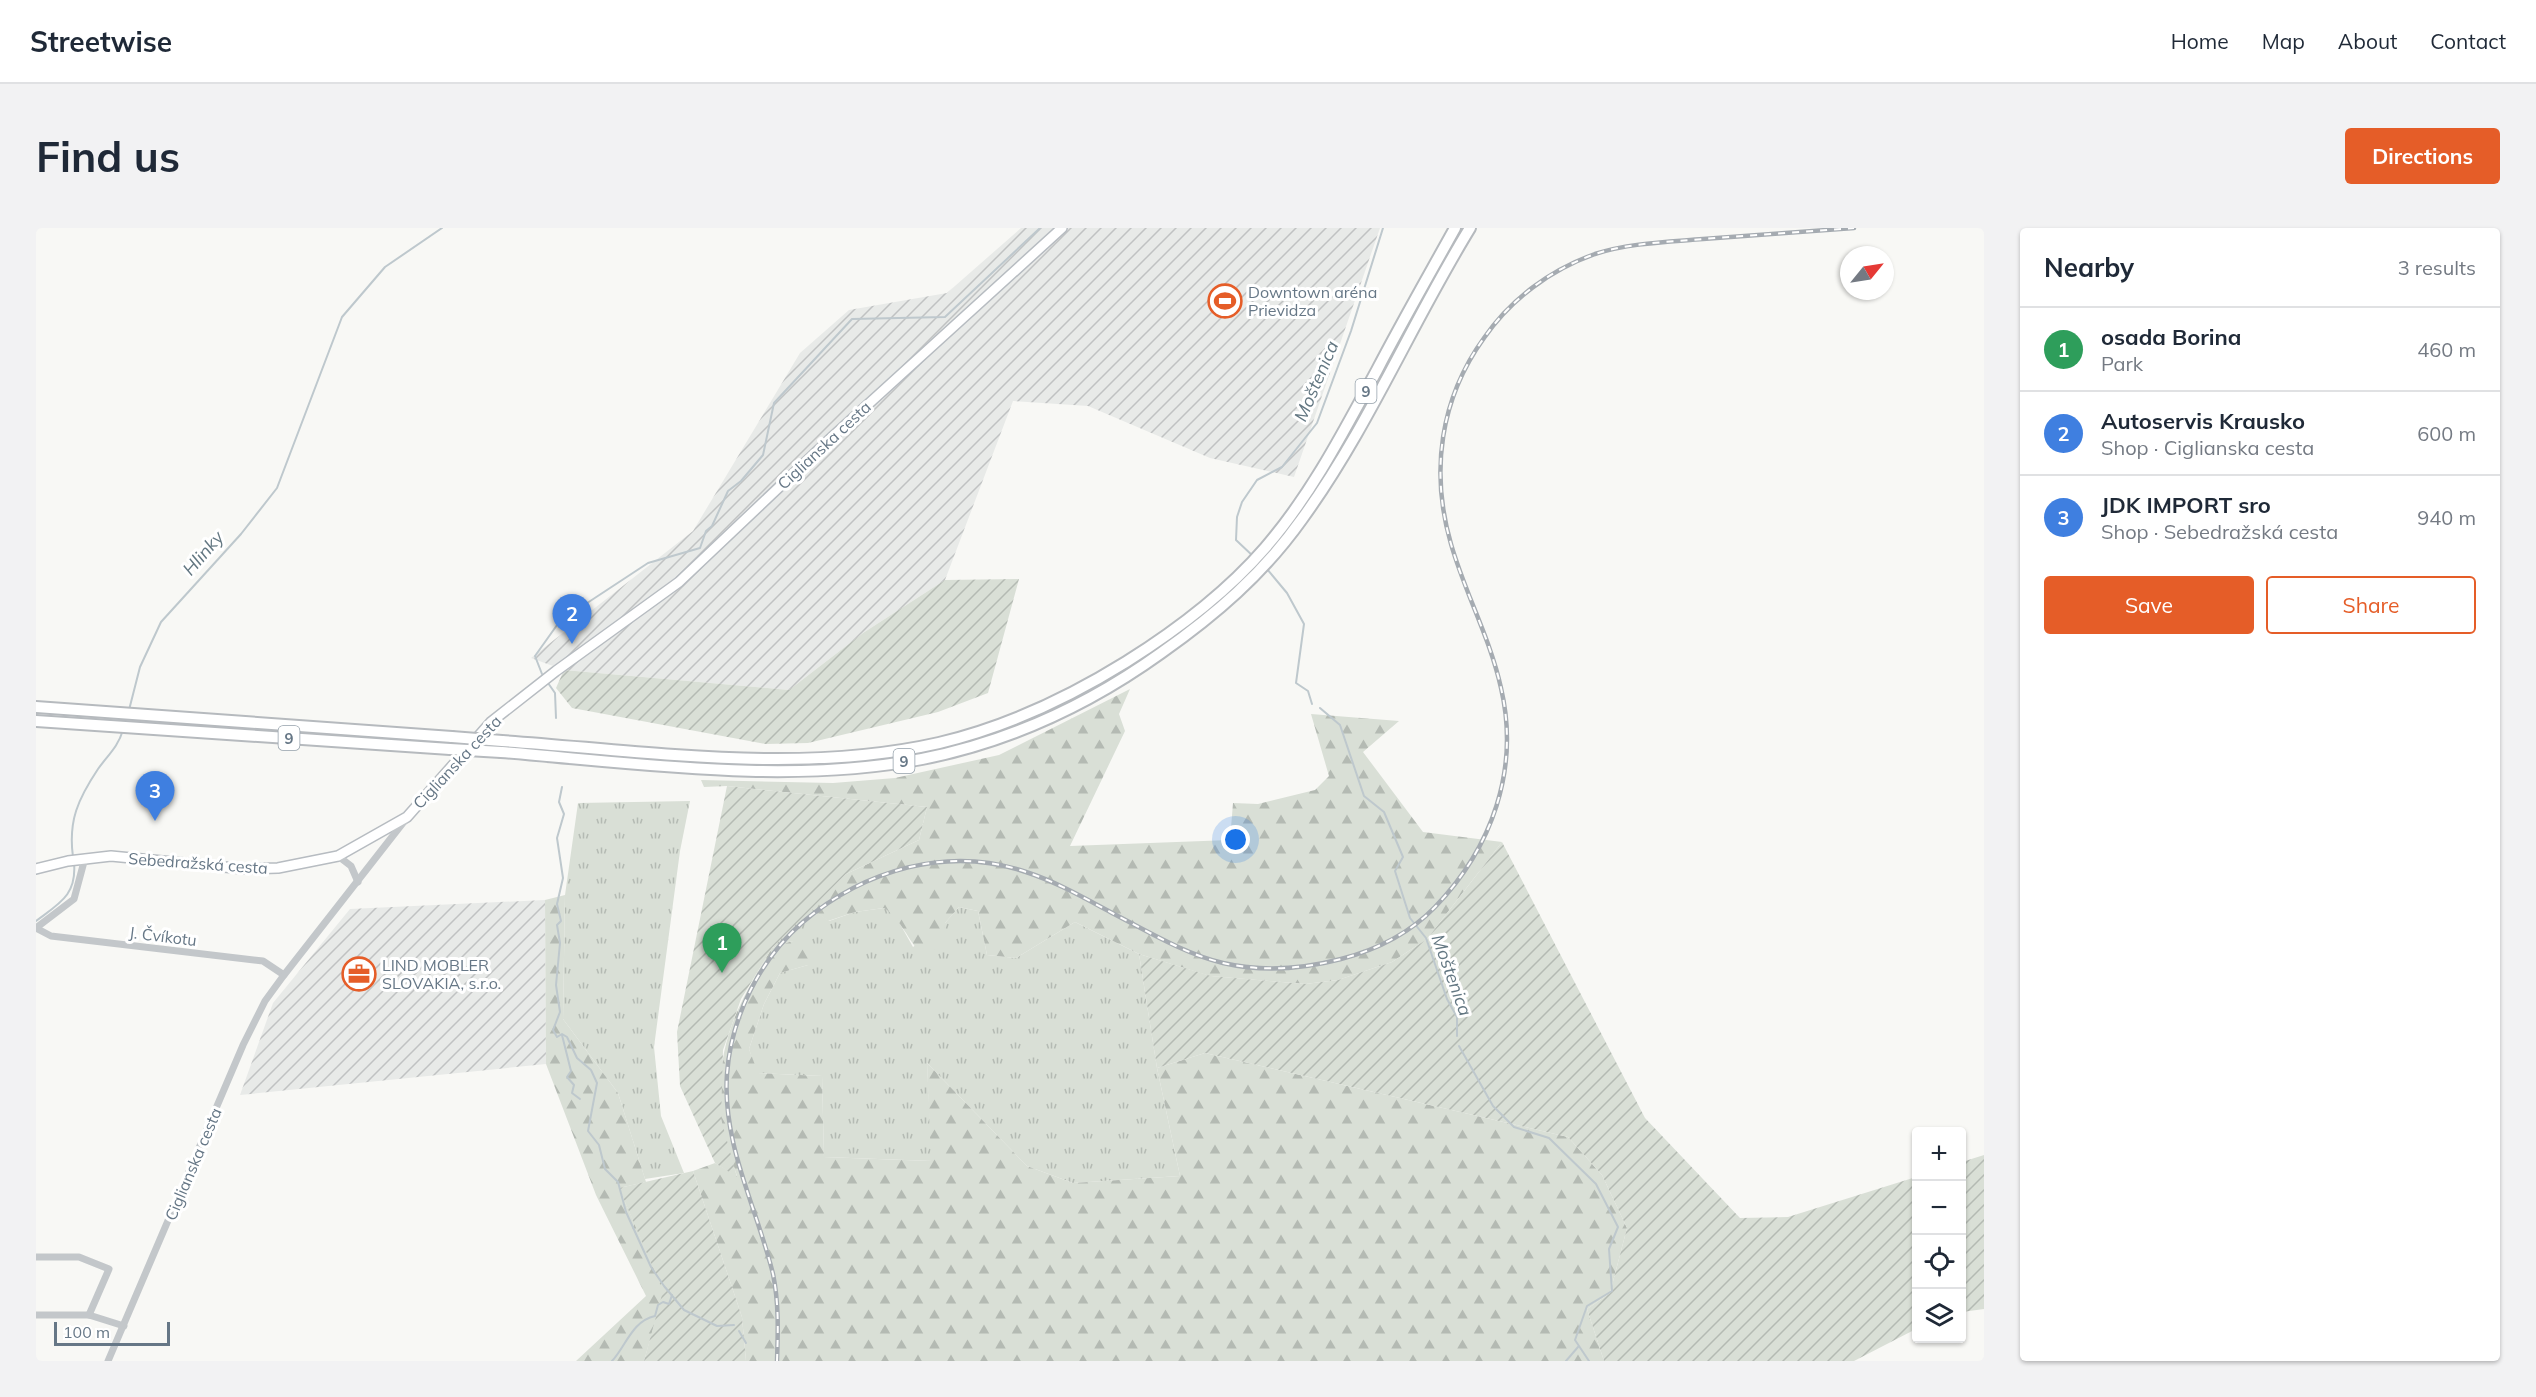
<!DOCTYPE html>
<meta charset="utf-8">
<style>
:root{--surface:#fff;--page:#f2f2f3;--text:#1f2937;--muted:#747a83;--line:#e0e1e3;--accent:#e55d28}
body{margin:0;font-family:Mulish,sans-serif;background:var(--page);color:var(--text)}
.controls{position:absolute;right:18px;bottom:18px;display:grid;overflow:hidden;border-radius:6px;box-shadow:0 2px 4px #0004}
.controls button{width:54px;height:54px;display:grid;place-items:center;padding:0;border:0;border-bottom:2px solid var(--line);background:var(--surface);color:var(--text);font:30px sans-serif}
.compass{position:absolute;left:1804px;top:18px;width:54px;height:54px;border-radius:50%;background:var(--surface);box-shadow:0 2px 4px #0004;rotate:60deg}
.scale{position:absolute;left:18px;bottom:15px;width:116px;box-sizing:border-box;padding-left:6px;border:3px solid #667786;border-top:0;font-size:16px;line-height:21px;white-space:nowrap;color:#667786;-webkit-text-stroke:4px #fff;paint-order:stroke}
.you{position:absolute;left:1200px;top:612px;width:21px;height:21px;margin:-15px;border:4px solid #fff;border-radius:50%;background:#1a73e8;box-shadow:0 0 0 9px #1a73e833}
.badge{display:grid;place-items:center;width:39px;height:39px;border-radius:50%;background:var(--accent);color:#fff;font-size:20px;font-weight:700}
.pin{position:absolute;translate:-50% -50px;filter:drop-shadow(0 2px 3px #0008)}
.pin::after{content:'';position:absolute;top:32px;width:21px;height:18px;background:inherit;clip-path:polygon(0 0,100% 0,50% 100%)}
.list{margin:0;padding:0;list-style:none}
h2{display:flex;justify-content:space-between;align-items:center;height:78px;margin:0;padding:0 24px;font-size:26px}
h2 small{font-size:20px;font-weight:400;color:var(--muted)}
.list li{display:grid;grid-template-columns:39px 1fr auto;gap:18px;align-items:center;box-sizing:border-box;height:84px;padding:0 24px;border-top:2px solid var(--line)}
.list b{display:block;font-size:22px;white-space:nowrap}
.list p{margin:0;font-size:20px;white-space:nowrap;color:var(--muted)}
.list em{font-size:20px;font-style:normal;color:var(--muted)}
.actions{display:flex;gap:12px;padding:18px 24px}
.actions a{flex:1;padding:14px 0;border:2px solid var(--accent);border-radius:6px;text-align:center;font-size:21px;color:var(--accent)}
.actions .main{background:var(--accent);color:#fff}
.icon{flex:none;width:33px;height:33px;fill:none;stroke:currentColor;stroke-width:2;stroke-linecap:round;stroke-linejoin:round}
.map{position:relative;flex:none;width:1948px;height:1133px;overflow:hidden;border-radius:6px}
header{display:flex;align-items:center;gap:36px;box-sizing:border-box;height:84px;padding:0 30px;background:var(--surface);border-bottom:2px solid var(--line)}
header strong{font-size:28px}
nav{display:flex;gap:33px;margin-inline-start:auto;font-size:21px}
.intro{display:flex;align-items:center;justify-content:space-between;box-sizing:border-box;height:144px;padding:0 36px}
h1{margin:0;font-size:42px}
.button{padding:15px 27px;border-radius:6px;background:var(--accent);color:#fff;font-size:21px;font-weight:700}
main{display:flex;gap:36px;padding:0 36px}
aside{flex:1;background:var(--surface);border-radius:6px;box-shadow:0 2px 4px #0004}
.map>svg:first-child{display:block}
.industrial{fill:url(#industrial-furrows)}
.grass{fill:url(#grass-tufts)}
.forest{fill:url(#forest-firs)}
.garden{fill:url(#garden-furrows)}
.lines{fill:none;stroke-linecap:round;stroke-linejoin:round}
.stream{stroke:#bec8cd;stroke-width:2}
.secondary-casing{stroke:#b7bcc1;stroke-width:12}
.primary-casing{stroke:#b6babe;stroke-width:14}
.street{stroke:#c3c7ca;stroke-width:7}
.secondary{stroke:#fff;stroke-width:9}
.primary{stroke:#fff;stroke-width:10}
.rail-casing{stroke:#a5abb1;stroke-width:4.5}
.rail{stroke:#fff;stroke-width:2;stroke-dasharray:7;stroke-linecap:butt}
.primary-bridge-casing{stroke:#b6babe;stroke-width:14;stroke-linecap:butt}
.primary-bridge{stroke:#fff;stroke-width:10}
.labels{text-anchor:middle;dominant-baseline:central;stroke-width:6;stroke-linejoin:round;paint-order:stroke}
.shield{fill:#fff;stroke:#94a0aa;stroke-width:1.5}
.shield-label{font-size:15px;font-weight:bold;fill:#667786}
.poi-label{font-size:16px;fill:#667786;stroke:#fff;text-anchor:start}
.street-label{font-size:16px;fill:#667786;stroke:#fff}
.water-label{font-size:18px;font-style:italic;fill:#637782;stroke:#fff}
</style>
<header>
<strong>Streetwise</strong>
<nav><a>Home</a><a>Map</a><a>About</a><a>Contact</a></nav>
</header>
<div class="intro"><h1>Find us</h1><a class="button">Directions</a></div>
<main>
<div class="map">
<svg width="1948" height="1133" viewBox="0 0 1948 1133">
<defs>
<pattern id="industrial-furrows" width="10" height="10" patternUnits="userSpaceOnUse" patternTransform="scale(1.5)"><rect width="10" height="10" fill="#e8eae8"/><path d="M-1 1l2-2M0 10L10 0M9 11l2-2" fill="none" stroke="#c0c2c2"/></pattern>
<pattern id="grass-tufts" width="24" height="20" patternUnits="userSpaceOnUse" patternTransform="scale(1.5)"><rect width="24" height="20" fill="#d9dfd6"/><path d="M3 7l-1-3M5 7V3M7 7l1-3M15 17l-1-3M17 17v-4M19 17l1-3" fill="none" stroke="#b4bab3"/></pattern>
<pattern id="forest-firs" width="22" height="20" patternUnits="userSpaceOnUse" patternTransform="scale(1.5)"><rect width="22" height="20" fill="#d9dfd6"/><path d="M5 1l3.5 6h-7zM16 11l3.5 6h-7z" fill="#b4bab3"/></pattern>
<pattern id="garden-furrows" width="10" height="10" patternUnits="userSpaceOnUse" patternTransform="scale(1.5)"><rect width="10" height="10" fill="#d9dfd6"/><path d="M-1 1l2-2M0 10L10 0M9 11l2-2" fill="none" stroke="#b4bab3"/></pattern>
</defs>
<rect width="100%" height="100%" fill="#f8f8f5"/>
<!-- industrial -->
<g class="industrial">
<polygon points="985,0 1344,0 1258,249 1174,230 1052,178 977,173 909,352 827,405 753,462 528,442 495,430 657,303 764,125 813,82 911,65"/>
<polygon points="509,672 510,836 204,867 237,775 314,681"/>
</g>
<!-- grass -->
<g class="grass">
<polygon points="654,573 644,623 618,819 625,888 648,945 609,951 582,865 527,791 529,667 542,575"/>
<polygon points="923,679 942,683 951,727 980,730 1039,694 1103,726 1121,840 1144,948 1037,955 991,938 891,835 896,933 788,929 786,848 721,845 713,821 728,776 744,745 772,737 756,713 736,720 775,680 793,693 819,684 848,680 859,687 877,719 909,695"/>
</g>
<!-- forest -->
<g class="forest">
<path d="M1094 461 1083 486 1089 503 1034 618 1194 612 1197 575 1222 576 1279 562 1293 548 1275 486 1363 493 1327 524 1387 604 1466 614 1391 711 1356 734 1302 752 1269 756 1174 748 1103 726 1039 694 980 730 951 727 942 683 923 679 909 695C909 712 903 721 887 728 872 713 866 692 848 680L819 684 792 693 775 680 810 646 883 612 891 579 691 558 668 559 665 552 797 555 859 550 963 527Z"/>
<polygon points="529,667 527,791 582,865 610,954 583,960 628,1063 608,1133 540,1133 610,1068 560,967 510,836 509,672"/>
<path d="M756 713 775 724 772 737 744 745 728 776 713 821 722 845 786 848 788 929 895 933 891 835 991 938 1037 955 1144 948 1121 840 1169 825 1532 909 1566 947 1591 1000 1574 1065 1551 1081 1568 1133H710L706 1089 657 943 679 935 701 948C695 929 686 909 685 890 679 818 700 779 736 720Z"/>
</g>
<!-- garden -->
<g class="garden">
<polygon points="983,351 952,465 902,484 772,515 730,516 536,480 520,460 528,442 753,462 827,405 909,352"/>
<polygon points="691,558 891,579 883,612 810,646 736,720 705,771 687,822 685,891 701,949 679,935 644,858 641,804"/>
<polygon points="1466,614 1609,890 1704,990 1752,989 1880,949 1880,1101 1818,1133 1568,1133 1551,1081 1574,1065 1591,1000 1566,947 1532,909 1169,825 1121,840 1103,726 1175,748 1269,756 1302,752 1356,734 1391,711"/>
<polygon points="1948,927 1948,1081 1926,1084 1926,934"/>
<polygon points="657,943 706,1089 710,1133 608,1133 627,1063 583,960"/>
</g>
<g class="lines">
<!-- stream -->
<g class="stream">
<polyline points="1218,329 1200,312 1201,289 1206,274 1221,252 1246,239 1281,195 1315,103 1347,0"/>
<polyline points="1231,341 1251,365 1268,396 1260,455 1272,463 1276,476"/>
<polyline points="506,446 499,428 531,383 539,383 612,335 664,320 670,303 676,298 692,263 705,253 727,227 738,175 816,91 909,89 1004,0"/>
<polyline points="512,455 519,465 520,490"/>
<polyline points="1284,480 1304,497 1328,568 1348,584 1367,629 1359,643 1374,690 1390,710 1411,771 1421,789 1421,808"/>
<polyline points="93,482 104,439 125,394 205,306 241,260 306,89 349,39 406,0"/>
<polyline points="526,559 523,574 528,586 521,610 527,650 521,676 525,693 521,697 524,715 520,757 524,784 517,802 521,809 526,806 531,809 541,830 555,842 561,855 552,903 563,917 569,941 582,954 590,984 615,1039 628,1058 648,1082 681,1098 698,1097"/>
<path d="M37 629C32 593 42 571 62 541 72 527 82 519 87 502"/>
<path d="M0 693C24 675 41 667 38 634"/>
<polyline points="526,807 535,843 531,849 538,857 536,865 544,871"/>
<polyline points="1423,818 1457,878 1478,899 1513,910 1560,956 1582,999 1573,1021 1576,1063 1551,1078 1539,1112 1553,1133"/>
<polyline points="703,1103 710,1115"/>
<path d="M576 1133C590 1118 596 1093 619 1088L622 1077 627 1074 633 1076 636 1067"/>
<polyline points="1530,1133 1542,1119"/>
</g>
<defs>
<polyline id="secondary" points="0,641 32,633 75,628 209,641 242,640 302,628 371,589 455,494 520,443 643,354 795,210 1026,0"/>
<g id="primary">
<polyline points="0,479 416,509"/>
<polyline points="0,493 414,521"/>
<path d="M466 513C609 523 762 547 903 515 971 499 1032 470 1090 434 1141 402 1190 365 1229 320 1275 267 1308 203 1341 142 1366 94 1393 47 1419 0"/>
<path d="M465 524C601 535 751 557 886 531 972 514 1054 476 1125 425 1179 387 1227 346 1266 291 1332 200 1375 96 1434 0"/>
</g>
</defs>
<!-- secondary casing -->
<use href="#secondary" class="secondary-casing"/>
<!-- primary casing -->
<use href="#primary" class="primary-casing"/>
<!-- street -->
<g class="street">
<polyline points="302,628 315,638 322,654"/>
<polyline points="0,700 15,708 227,733 248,747"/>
<polyline points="0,700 38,671 49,630"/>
<polyline points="0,1029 43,1029 73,1041 53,1087"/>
<polyline points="0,1087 53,1087 88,1098"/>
<polyline points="72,1133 207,817 229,773 248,747 370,591"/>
</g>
<!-- secondary -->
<use href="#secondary" class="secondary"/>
<!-- primary -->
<use href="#primary" class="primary"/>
<defs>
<path id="rail" d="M741 1133C742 1104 743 1075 737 1046 721 980 686 916 691 846 695 789 724 731 767 694 828 642 912 617 990 644 1021 654 1050 671 1078 686 1113 704 1149 726 1187 735 1226 744 1267 741 1305 731 1340 722 1374 705 1399 679 1456 620 1484 541 1465 460 1454 410 1429 365 1415 316 1394 244 1404 171 1448 110 1475 71 1514 42 1559 26 1593 15 1631 14 1667 11 1717 7 1768 4 1818 0"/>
</defs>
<!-- rail casing -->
<use href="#rail" class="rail-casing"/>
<!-- rail -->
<use href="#rail" class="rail"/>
<defs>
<g id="primary-bridge">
<polyline points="416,509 466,513"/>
<polyline points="414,521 465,524"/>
</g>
</defs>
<!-- primary-bridge casing -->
<use href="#primary-bridge" class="primary-bridge-casing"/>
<!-- primary-bridge -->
<use href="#primary-bridge" class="primary-bridge"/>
</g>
<!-- icons -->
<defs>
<symbol id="stadium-ring" viewBox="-11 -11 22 22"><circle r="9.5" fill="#fff" stroke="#e55d28" stroke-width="1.5"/><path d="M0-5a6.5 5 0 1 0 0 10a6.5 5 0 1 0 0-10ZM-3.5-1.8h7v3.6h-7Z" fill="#e55d28"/></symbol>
<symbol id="office-ring" viewBox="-11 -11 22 22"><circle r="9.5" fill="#fff" stroke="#e55d28" stroke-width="1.5"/><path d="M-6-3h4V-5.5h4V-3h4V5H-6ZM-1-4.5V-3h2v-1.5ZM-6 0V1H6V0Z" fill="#e55d28"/></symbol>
</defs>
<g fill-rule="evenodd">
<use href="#stadium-ring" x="1170" y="54" width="38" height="38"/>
<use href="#office-ring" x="304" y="727" width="38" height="38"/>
</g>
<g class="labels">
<!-- shield labels -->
<g class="shield">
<rect x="1319.5" y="151" width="21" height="24" rx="4.5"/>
<rect x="242.5" y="498" width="21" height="24" rx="4.5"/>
<rect x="857.5" y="521" width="21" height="24" rx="4.5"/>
</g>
<g class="shield-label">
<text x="1330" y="163">9</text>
<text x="253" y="510">9</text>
<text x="868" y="533">9</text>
</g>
<!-- poi labels -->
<g class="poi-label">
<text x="1212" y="64">Downtown aréna<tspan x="1212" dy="18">Prievidza</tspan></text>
<text x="346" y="737">LIND MOBLER<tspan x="346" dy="18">SLOVAKIA, s.r.o.</tspan></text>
</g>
<!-- street labels -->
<g class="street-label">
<text transform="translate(788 217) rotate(-43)">Ciglianska cesta</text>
<text transform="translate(421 534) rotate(-47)">Ciglianska cesta</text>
<text transform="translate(162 635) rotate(4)">Sebedražská cesta</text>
<text transform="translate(127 708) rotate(7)">J. Čvíkotu</text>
<text transform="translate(157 936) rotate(-67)">Ciglianska cesta</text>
</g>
<!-- water labels -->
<g class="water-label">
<text transform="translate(1280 153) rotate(-67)">Moštenica</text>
<text transform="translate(167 325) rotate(-49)">Hlinky</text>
<text transform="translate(1416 747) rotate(70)">Moštenica</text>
</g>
</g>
</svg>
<div class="controls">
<button>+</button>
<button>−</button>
<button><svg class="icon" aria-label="locate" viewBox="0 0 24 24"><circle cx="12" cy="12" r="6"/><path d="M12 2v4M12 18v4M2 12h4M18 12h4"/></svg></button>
<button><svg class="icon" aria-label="layers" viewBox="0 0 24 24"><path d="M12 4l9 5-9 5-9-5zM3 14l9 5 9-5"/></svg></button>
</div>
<svg class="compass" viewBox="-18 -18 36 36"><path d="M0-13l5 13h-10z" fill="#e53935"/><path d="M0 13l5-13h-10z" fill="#747a83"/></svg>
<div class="scale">100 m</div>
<div class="you"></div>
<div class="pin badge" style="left:686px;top:745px;background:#2e9e5b">1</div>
<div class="pin badge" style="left:536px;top:416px;background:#3f7fe0">2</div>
<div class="pin badge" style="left:119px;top:593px;background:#3f7fe0">3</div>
</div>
<aside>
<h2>Nearby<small>3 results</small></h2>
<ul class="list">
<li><span class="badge" style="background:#2e9e5b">1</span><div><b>osada Borina</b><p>Park</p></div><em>460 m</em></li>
<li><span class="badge" style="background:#3f7fe0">2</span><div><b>Autoservis Krausko</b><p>Shop · Ciglianska cesta</p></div><em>600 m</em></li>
<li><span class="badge" style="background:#3f7fe0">3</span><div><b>JDK IMPORT sro</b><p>Shop · Sebedražská cesta</p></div><em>940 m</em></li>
</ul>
<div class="actions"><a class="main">Save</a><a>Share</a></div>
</aside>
</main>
